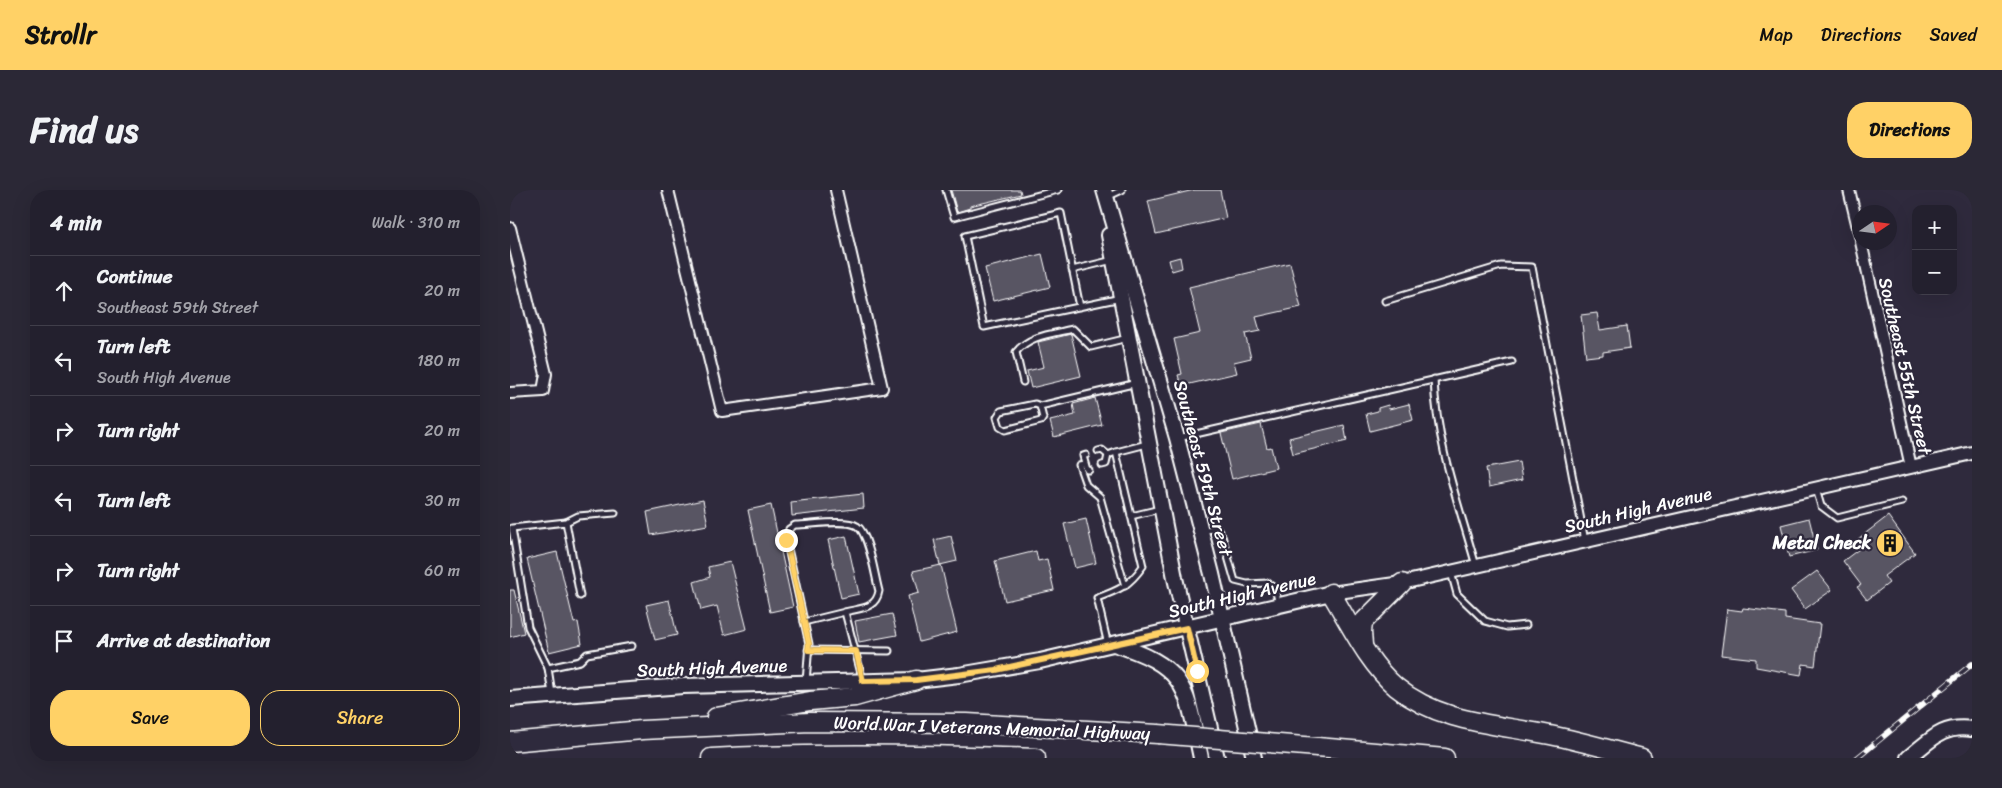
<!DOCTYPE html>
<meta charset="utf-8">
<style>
:root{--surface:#23202e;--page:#2b2836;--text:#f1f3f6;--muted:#a3a3aa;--line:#403e4a;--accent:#ffd166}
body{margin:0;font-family:Sriracha,sans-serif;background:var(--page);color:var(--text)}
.controls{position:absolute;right:15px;top:15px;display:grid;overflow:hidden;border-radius:10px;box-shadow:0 5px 20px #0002}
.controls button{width:45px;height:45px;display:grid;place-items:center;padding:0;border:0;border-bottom:1px solid var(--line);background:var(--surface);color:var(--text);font:25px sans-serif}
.compass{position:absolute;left:1342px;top:15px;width:45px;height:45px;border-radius:50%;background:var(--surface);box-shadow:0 5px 20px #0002;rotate:77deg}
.stop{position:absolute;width:15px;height:15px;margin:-11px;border:4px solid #ffd166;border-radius:50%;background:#fff}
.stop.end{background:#ffd166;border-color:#fff;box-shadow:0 1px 5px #0008}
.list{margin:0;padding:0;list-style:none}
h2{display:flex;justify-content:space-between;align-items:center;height:65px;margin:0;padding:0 20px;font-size:21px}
h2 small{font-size:16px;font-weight:400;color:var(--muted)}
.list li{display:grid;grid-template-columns:32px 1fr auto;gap:15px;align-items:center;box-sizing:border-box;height:70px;padding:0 20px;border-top:1px solid var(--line)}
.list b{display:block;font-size:19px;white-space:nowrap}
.list p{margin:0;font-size:16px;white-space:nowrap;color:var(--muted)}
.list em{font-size:16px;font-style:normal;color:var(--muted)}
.actions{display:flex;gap:10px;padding:15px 20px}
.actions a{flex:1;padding:11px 0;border:1px solid var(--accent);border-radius:20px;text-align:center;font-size:18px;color:var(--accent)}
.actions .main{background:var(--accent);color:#111}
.icon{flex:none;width:28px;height:28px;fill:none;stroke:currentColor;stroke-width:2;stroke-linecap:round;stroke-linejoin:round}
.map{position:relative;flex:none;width:1462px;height:568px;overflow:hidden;border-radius:20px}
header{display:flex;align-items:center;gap:30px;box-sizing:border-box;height:70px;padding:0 25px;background:var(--accent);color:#111}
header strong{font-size:24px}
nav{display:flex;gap:28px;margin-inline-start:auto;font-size:18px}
.intro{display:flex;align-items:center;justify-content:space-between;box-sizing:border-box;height:120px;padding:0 30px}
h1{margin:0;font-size:35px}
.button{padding:12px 22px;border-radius:20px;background:var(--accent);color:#111;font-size:18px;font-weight:700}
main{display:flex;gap:30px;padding:0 30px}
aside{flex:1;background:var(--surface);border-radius:20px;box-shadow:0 5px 20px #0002}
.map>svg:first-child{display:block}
.building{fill:#595564;stroke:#fff}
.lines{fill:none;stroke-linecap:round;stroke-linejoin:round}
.service-casing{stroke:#fff;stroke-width:9}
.minor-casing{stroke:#fff;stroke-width:14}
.tertiary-casing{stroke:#fff;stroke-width:16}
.secondary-casing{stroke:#fff;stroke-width:18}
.motorway-casing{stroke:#fff;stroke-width:21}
.service{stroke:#2f2a3d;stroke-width:5}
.minor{stroke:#2f2a3d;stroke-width:10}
.tertiary{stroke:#2f2a3d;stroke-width:12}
.secondary{stroke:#2f2a3d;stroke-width:14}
.motorway{stroke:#2f2a3d;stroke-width:18}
.rail-casing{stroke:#fff;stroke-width:5.5}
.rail{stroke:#2f2a3d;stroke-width:4;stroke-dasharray:11;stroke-linecap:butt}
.motorway-bridge-casing{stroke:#fff;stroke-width:21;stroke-linecap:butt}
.motorway-bridge{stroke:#2f2a3d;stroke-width:18}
.route{stroke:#ffd166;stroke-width:6}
.labels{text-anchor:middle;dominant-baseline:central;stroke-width:4.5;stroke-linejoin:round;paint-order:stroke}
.street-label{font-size:18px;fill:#fff;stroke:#2f2a3d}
.poi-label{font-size:18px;font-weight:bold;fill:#fff;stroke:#2f2a3d;text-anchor:end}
</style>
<header>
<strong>Strollr</strong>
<nav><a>Map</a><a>Directions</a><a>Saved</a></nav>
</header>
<div class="intro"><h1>Find us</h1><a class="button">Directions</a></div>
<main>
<aside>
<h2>4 min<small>Walk · 310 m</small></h2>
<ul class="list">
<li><svg class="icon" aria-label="ahead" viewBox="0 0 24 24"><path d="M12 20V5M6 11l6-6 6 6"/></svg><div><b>Continue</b><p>Southeast 59th Street</p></div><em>20 m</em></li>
<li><svg class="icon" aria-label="left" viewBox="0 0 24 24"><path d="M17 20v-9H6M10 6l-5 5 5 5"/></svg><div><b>Turn left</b><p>South High Avenue</p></div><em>180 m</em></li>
<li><svg class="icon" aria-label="right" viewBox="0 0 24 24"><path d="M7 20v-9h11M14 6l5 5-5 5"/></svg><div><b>Turn right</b></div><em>20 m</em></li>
<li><svg class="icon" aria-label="left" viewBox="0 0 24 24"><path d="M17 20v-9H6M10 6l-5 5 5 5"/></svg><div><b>Turn left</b></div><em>30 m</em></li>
<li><svg class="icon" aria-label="right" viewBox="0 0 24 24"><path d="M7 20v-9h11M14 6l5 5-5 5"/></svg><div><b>Turn right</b></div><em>60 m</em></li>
<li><svg class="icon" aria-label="arrive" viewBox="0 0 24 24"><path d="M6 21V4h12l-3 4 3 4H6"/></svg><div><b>Arrive at destination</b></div></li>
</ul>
<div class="actions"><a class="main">Save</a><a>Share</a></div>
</aside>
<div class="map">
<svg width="1462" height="568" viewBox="0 0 1462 568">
<rect width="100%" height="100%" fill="#2f2a3d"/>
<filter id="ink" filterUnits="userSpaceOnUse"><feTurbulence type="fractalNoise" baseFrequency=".02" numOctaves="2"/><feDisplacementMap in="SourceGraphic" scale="10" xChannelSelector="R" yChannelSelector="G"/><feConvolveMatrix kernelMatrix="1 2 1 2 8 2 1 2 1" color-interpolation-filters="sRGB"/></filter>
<g filter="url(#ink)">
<!-- building -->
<g class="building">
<polygon points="441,0 510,0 511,4 460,16 460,18 447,22"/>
<polygon points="684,0 710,0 716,28 646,44 638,11"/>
<polygon points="532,64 540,97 483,111 475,78"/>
<polygon points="670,67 672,78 662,81 659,70"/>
<polygon points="780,73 791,117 746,127 750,141 735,144 741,168 724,172 727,183 671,196 668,185 672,184 664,149 690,143 679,97"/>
<polygon points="1087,123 1090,140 1117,136 1120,158 1093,162 1093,165 1076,167 1071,125"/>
<polygon points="561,144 571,186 521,198 517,181 534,177 528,152"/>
<polygon points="585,208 592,235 544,247 540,231 565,225 563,214"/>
<polygon points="899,214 903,230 860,241 856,224 868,221 868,218 878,215 879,219"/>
<polygon points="751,234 757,258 761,257 766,278 722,289 711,243"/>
<polygon points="834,235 837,251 783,264 779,248"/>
<polygon points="1009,272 1012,290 979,297 976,278"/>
<polygon points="353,304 354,318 282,326 281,312"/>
<polygon points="193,310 198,335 141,345 137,322"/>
<polygon points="261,315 283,417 260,422 238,320"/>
<polygon points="1378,326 1405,363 1374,386 1379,393 1357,410 1347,397 1351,395 1333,371 1361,350 1358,346 1348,349"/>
<polygon points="1299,328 1307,360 1279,367 1271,335"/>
<polygon points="576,329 586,373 565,378 554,334"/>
<polygon points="336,346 349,404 331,408 318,350"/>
<polygon points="441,346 447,371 430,375 424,350"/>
<polygon points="526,361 528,371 537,369 544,400 495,411 485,371"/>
<polygon points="47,362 64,433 68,432 72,454 39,462 17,369"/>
<polygon points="220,372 237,439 214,445 207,416 191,420 184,392 200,387 198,377"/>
<polygon points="431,375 447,442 409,452 398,406 409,403 403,381"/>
<polygon points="1307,381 1322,400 1295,419 1281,400"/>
<polygon points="0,400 4,400 14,443 0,447"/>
<polygon points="159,410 167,445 145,450 136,415"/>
<polygon points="1233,418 1275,423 1275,429 1310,434 1305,476 1293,474 1291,485 1246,477 1246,469 1211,465 1217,419 1232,421"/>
<polygon points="382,424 387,445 349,452 345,431"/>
</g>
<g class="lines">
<defs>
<g id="service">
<polyline points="436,0 444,27 548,0"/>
<polyline points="597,7 612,0"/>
<polyline points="562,80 603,70"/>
<polyline points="875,111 991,76 1022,77 1075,351"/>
<polyline points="570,117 551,23 455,46 474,137 611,108"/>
<path d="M924 189C926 253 949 315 966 376"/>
<path d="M513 192 506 162C520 145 542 144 563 139L581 157 618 148"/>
<polyline points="530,216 533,228 531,231 495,240 490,237 487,227 491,221 525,214 530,216 627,193"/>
<polyline points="668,248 1002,172"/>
<polyline points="588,261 592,260 598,265 606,262"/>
<polyline points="576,265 573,266 577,280 579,280"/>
<polyline points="574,274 569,275 576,295 590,307 615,396"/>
<polyline points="592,275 596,274 598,265"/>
<polyline points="1306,299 1311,316 1327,328 1392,312"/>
<polyline points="621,326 650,319"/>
<polyline points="56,332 68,326 105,323"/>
<polyline points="691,341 707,338 712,346 725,391 737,394 758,393 765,398 769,415"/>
<polyline points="941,382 947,404 975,431 997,437 1016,435"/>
<polyline points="294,432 335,422"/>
<path d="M598 455 587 408C609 400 619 396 633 376L606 262 637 254"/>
<polyline points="298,460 379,461"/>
<polyline points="38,478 18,437 2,338 56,332 70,406"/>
<path d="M296 492 299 454 276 349 279 339 285 335C300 335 336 329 347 336 359 343 365 387 369 401 366 419 350 418 335 422L353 491"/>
<polyline points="42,504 38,478 70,471 77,464 122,456"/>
</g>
<g id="minor">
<polyline points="158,0 212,221 372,198 326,0"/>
<polyline points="1339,0 1350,46"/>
<polyline points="0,38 36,184 33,201 0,203"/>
<polyline points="1351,52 1401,277"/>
</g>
<polyline id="tertiary" points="821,403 892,393 1462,263"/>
<g id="secondary">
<polyline points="594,0 667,248 702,384 744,568"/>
<polyline points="599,45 665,388 707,568"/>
<path d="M604 454C678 477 676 498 691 568"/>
<polyline points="0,509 173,496 406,490 449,485 530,471 821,403"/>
<path d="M1398 568C1420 551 1432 534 1462 539"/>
</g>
<g id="motorway">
<path d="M821 403C840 434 858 473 886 497 930 533 986 534 1040 545 1071 551 1101 560 1132 568"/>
<polyline points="853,455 852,442 853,432 892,393"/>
<polyline points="206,527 300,511 345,507 406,490"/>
<polyline points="0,552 132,540 300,532 457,533 648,544"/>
<polyline points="807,557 935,568"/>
<path d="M201 568C310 562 417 564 526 568"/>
</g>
</defs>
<!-- service casing -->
<use href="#service" class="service-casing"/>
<!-- minor casing -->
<use href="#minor" class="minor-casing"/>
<!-- tertiary casing -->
<use href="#tertiary" class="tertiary-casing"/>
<!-- secondary casing -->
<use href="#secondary" class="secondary-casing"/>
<!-- motorway casing -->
<use href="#motorway" class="motorway-casing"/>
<!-- service -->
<use href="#service" class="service"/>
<!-- minor -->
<use href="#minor" class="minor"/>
<!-- tertiary -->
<use href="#tertiary" class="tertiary"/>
<!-- secondary -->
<use href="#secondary" class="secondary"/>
<!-- motorway -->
<use href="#motorway" class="motorway"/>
<defs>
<polyline id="rail" points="1347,568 1462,474"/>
</defs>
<!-- rail casing -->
<use href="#rail" class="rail-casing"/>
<!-- rail -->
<use href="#rail" class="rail"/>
<defs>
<polyline id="motorway-bridge" points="648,544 807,557"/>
</defs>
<!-- motorway-bridge casing -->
<use href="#motorway-bridge" class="motorway-bridge-casing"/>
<!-- motorway-bridge -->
<use href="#motorway-bridge" class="motorway-bridge"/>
</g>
</g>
<g class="lines" filter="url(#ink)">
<!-- route -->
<polyline class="route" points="276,350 299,454 298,460 346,461 353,491 406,490 486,480 677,438 687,481"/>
</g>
<!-- icons -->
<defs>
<symbol id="building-disc" viewBox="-11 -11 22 22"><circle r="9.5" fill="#ffd166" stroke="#2f2a3d"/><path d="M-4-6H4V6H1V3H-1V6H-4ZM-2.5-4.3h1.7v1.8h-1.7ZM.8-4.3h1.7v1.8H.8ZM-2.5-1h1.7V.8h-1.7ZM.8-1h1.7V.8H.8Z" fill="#111"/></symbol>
</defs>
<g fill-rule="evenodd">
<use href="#building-disc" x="1364" y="337" width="32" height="32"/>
</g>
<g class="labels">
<!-- street labels -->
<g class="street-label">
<text transform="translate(1395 176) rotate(77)">Southeast 55th Street</text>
<text transform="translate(693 278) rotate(75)">Southeast 59th Street</text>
<text transform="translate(1128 320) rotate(-13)">South High Avenue</text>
<text transform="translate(732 405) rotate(-13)">South High Avenue</text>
<text transform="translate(202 478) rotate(-2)">South High Avenue</text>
<text transform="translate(482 538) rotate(2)">World War I Veterans Memorial Highway</text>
</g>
<!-- poi labels -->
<g class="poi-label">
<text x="1361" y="353">Metal Check</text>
</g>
</g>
</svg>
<div class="controls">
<button>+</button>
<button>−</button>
</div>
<svg class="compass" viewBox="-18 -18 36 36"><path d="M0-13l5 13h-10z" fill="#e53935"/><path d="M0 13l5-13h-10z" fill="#a3a3aa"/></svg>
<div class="stop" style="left:687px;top:481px"></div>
<div class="stop end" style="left:276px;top:350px"></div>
</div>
</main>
